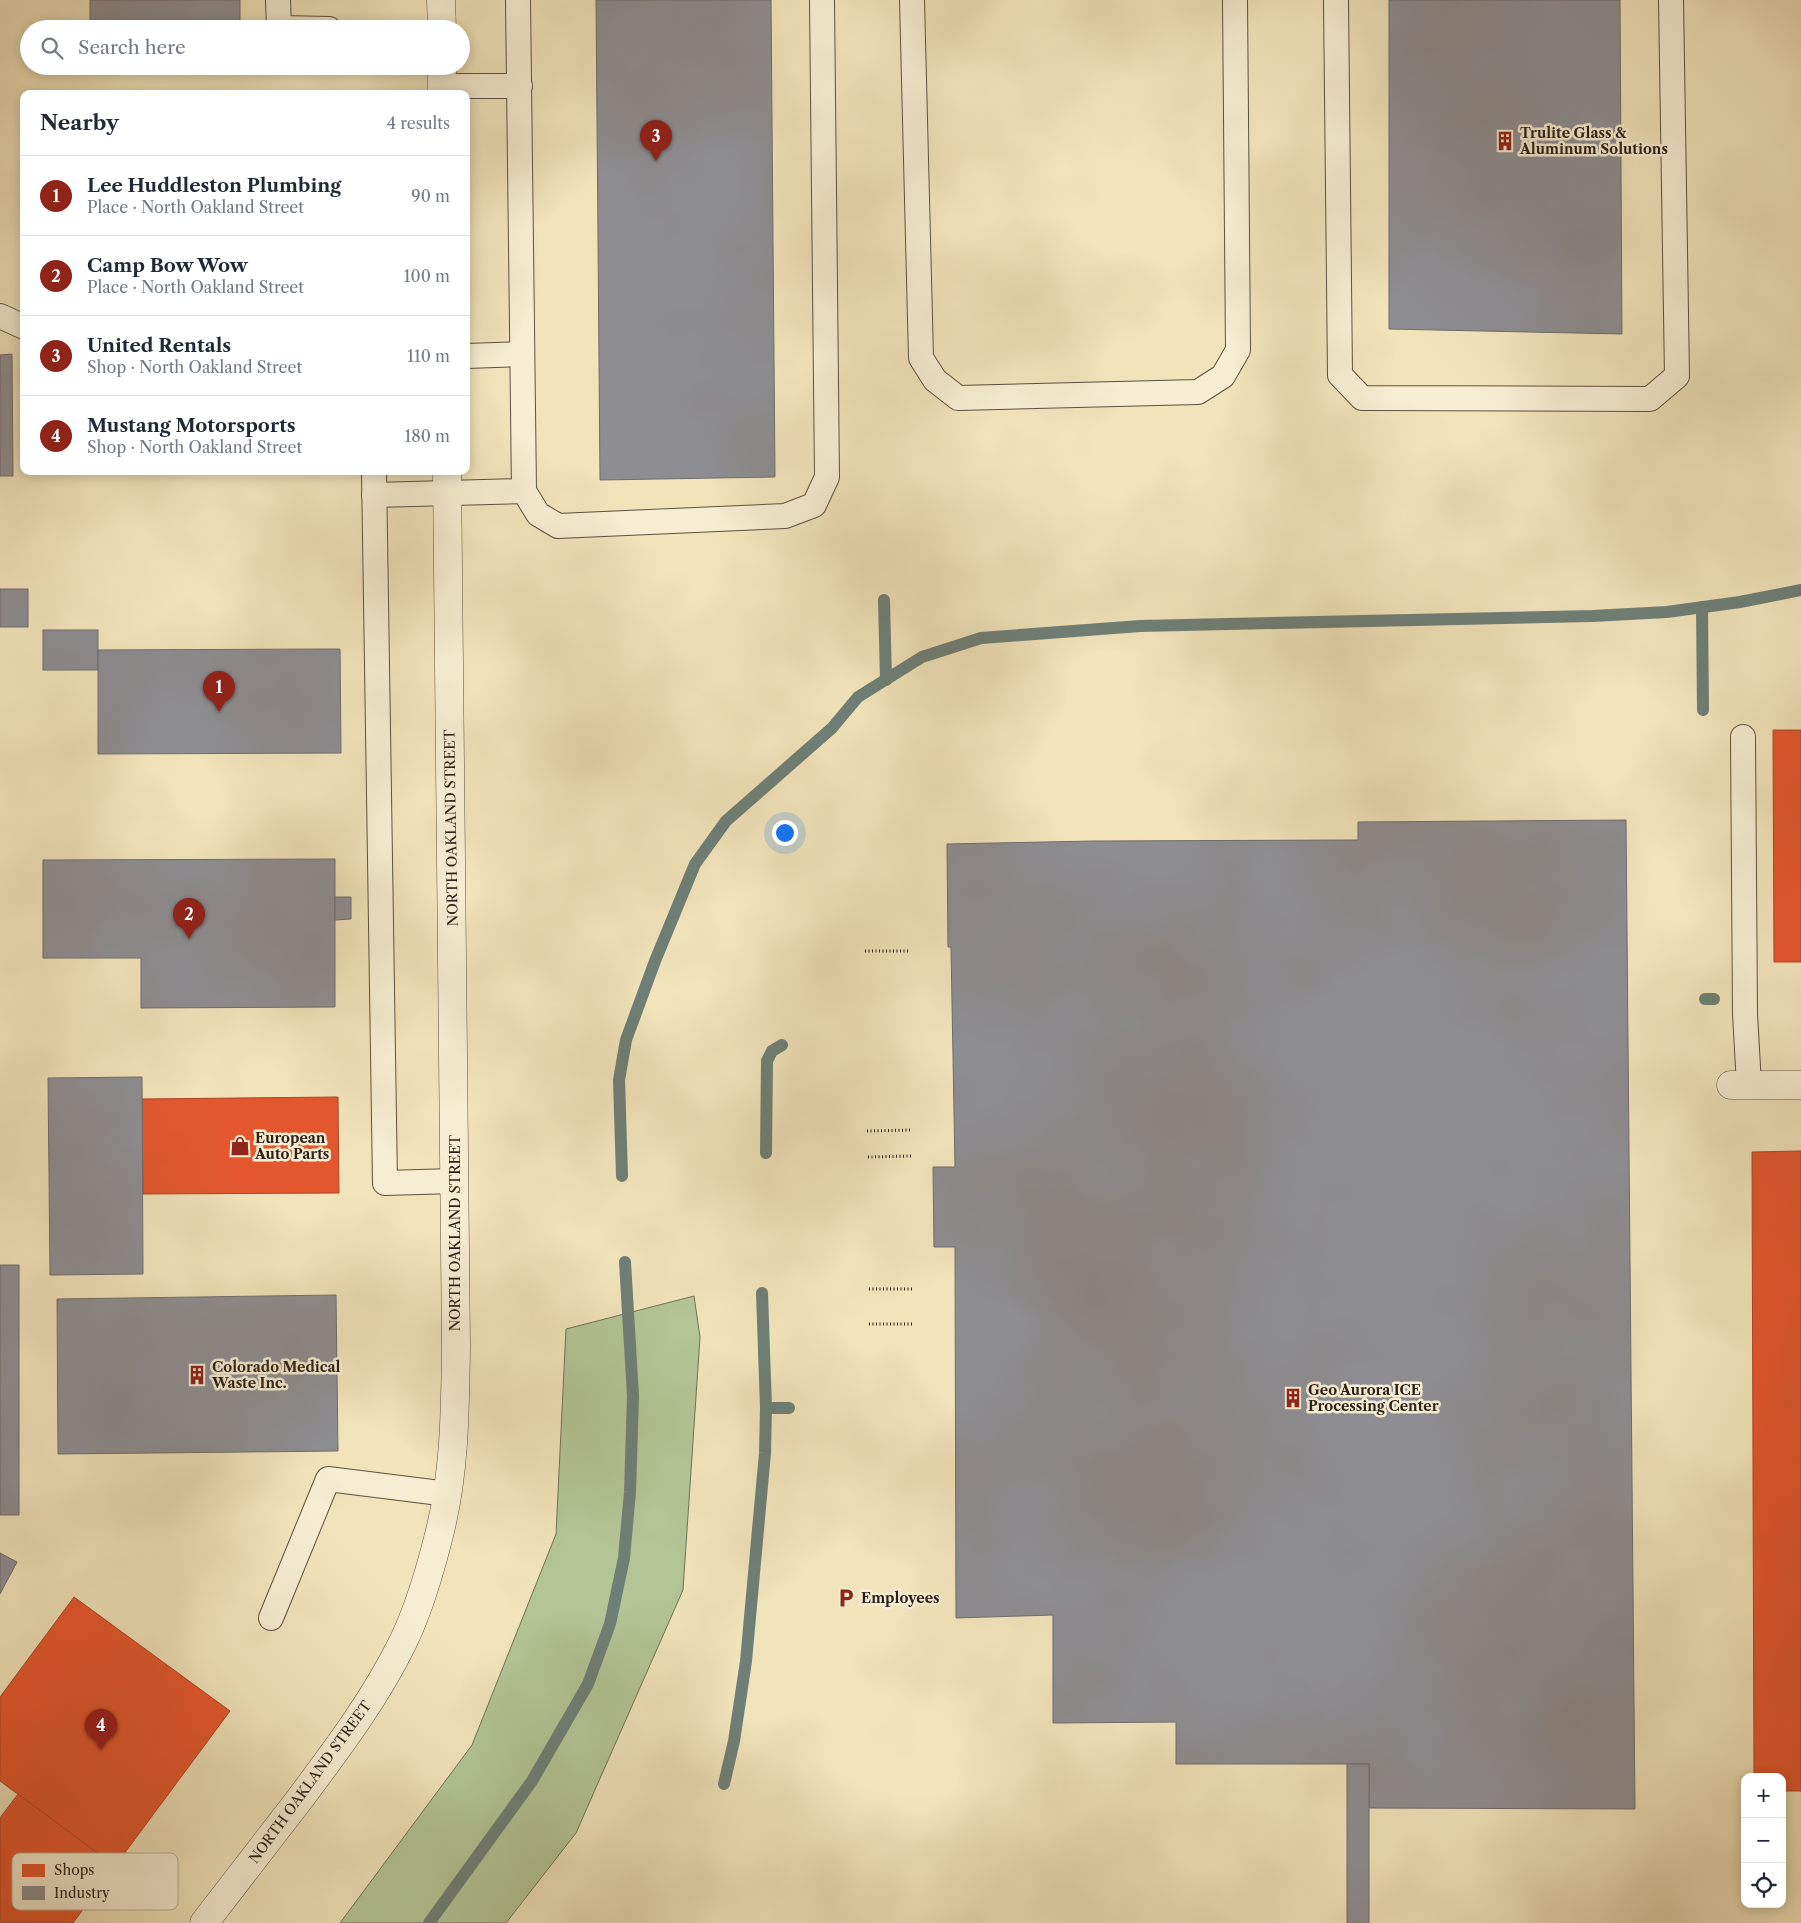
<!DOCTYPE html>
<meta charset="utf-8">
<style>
:root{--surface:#fff;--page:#f2f2f3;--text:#1f2937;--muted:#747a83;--line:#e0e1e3;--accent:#8f2418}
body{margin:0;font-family:"Libre Caslon Text",serif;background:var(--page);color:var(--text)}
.controls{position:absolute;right:15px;bottom:15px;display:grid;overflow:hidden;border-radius:10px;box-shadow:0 2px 12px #0003}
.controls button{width:45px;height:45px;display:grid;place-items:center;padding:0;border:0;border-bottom:1px solid var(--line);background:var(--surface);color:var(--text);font:25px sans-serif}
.you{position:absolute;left:784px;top:832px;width:18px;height:18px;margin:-12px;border:4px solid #fff;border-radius:50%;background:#1a73e8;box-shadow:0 0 0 8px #1a73e833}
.badge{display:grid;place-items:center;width:32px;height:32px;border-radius:50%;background:var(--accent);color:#fff;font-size:16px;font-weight:700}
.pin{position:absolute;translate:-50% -41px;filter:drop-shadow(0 1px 2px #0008)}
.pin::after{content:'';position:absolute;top:26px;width:18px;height:15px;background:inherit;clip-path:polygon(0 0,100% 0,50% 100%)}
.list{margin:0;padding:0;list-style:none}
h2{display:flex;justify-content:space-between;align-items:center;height:65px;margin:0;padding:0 20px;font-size:21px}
h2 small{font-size:16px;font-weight:400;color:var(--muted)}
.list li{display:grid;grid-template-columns:32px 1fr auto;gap:15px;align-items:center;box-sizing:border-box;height:80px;padding:0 20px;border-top:1px solid var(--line)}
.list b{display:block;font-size:19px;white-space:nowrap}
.list p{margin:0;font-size:16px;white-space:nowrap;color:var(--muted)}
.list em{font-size:16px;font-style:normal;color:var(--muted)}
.icon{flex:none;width:28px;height:28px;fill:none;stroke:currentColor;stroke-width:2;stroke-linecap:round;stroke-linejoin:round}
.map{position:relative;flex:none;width:1801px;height:1923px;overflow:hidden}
.search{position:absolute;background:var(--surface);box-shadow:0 2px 12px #0003;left:20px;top:20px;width:450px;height:55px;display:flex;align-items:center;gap:12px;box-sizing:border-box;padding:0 18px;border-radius:28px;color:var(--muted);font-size:19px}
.panel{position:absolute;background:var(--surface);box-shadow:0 2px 12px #0003;left:20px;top:90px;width:450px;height:385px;border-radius:10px}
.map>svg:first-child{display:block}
.green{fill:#b3c595;stroke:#6f7357}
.shops{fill:#e4572e;stroke:#ac4728}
.industry{fill:#8d8d92;stroke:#706d6e}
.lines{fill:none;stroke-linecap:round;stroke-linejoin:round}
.stream{stroke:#6e7f77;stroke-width:12}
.service-casing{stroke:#5c5241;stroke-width:26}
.minor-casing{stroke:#5c5241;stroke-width:29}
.path{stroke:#2b2119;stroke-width:3;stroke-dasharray:1 2.5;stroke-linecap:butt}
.service{stroke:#f6edd2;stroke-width:24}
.minor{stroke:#f6edd2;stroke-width:28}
.labels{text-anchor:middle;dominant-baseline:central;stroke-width:5;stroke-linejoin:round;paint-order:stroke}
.poi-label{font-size:14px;font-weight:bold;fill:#2b2119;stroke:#f6edd2;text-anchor:start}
.street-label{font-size:14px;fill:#2b2119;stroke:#f6edd2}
.key{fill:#f6edd2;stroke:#b9b09a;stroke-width:1}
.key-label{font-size:14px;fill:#2b2119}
</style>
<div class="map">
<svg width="1801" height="1923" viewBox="0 0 1801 1923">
<rect width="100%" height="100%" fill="#f1e3ba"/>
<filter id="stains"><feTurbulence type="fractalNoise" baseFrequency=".004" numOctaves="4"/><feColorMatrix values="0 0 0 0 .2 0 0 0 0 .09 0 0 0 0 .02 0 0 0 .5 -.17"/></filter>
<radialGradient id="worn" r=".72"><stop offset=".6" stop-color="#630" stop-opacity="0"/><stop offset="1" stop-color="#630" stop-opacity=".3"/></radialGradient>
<!-- green -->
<polygon class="green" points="694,1296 700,1337 683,1590 576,1833 506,1923 340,1923 472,1745 556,1534 566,1329"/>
<!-- shops -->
<g class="shops">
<polygon points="1773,730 1801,730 1801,962 1774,962"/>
<polygon points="338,1097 339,1193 143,1194 142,1099"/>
<polygon points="1801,1151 1801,1791 1782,1791 1782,1777 1754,1777 1752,1152"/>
<polygon points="74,1597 230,1711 115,1866 0,1781 0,1697"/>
<polygon points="18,1794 115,1866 73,1923 0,1923 0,1818"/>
</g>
<!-- industry -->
<g class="industry">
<rect x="90" y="0" width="150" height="29"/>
<polygon points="596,0 771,0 775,477 600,480"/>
<polygon points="1389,0 1620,0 1622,334 1389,329"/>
<polygon points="12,354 13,476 0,476 0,355"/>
<rect x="0" y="589" width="28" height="38"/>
<rect x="43" y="630" width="55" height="40"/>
<polygon points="327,649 340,649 341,753 98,754 98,650"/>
<polygon points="1626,820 1635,1809 1369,1808 1369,1764 1176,1764 1176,1722 1053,1723 1053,1615 956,1618 955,1247 934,1247 933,1167 955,1167 951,947 948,947 947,844 1093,841 1358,840 1358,822"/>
<polygon points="335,859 335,1007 141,1008 141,958 43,958 43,860"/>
<polygon points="335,897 351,897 351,919 335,920"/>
<polygon points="142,1077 143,1274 50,1275 48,1078"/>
<rect x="0" y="1265" width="19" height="250"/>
<polygon points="336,1295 338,1451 58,1454 57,1299"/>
<polygon points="0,1553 17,1562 0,1594"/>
<rect x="1347" y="1764" width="22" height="159"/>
</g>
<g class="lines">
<!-- stream -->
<g class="stream">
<polyline points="884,600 886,680"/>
<polyline points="1702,607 1703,710"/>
<polyline points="1705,999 1714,999"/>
<polyline points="766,1153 767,1061 772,1051 782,1045"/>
<polyline points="622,1176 619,1080 626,1040 655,961 695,864 726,821 832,728 858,697 922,657 981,638 1140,626 1592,616 1667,612 1740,602 1801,590"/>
<polyline points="766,1408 789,1408"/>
<polyline points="724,1784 734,1741 746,1661 765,1453 766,1408 762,1293"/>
<polyline points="429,1923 532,1781 588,1684 610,1624 624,1558 630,1492 633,1396 625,1262"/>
</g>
<defs>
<g id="service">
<polyline points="278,0 279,28 329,29"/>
<polyline points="518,0 524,491"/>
<polyline points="912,0 921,358 935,380 958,398 1198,392 1223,376 1238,350 1235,0"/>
<polyline points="1336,0 1340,375 1362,398 1650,399 1677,376 1671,0"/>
<polyline points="442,86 520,86"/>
<polyline points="0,316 24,327"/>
<polyline points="466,356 522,354"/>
<polyline points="374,471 385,1183 455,1181"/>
<polyline points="374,495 524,491 538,514 558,526 785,516 814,505 827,477 822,0"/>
<polyline points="1743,737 1745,1014 1749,1085"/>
<polyline points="271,1618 328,1479 448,1494"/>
</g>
<g id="minor">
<polyline points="441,0 442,29"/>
<polyline points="442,66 442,94"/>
<polyline points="1731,1085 1801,1085"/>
<path d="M204 1923C236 1882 267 1841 299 1800 337 1749 375 1699 403 1642 419 1609 430 1571 439 1535 455 1473 455 1410 456 1347L447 471"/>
</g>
</defs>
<!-- service casing -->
<use href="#service" class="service-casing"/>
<!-- minor casing -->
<use href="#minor" class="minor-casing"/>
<!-- path -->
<g class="path">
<polyline points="865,951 908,951"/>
<polyline points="867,1131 910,1130"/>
<polyline points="868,1157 911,1156"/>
<polyline points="869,1289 912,1289"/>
<polyline points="869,1324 912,1324"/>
</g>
<!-- service -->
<use href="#service" class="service"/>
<!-- minor -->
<use href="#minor" class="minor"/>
</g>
<!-- icons -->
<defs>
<symbol id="building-bare" viewBox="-9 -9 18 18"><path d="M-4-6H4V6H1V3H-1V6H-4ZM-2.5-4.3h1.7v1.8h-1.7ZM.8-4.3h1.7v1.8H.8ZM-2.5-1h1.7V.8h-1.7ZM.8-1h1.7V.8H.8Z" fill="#8f2418" stroke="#f6edd2" stroke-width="2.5" paint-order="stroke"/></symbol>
<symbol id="shop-bare" viewBox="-9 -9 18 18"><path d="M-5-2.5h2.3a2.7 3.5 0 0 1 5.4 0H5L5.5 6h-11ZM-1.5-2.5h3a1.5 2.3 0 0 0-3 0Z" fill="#8f2418" stroke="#f6edd2" stroke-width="2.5" paint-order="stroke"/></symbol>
<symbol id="parking-bare" viewBox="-9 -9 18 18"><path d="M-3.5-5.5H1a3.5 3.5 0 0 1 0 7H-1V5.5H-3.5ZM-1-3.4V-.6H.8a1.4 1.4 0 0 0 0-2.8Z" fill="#8f2418" stroke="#f6edd2" stroke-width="2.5" paint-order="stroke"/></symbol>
</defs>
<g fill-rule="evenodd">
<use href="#building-bare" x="1491" y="127" width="28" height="28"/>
<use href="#shop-bare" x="226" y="1132" width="28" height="28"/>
<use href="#building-bare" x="183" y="1361" width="28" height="28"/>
<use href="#building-bare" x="1279" y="1384" width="28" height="28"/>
<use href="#parking-bare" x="832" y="1584" width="28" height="28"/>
</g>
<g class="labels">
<!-- poi labels -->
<g class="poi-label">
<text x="1520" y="133">Trulite Glass &amp;<tspan x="1520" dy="16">Aluminum Solutions</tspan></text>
<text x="255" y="1138">European<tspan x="255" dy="16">Auto Parts</tspan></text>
<text x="212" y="1367">Colorado Medical<tspan x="212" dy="16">Waste Inc.</tspan></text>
<text x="1308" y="1390">Geo Aurora ICE<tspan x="1308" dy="16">Processing Center</tspan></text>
<text x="861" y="1598">Employees</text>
</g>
<!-- street labels -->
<g class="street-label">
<text transform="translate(451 828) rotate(-91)">NORTH OAKLAND STREET</text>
<text transform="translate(455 1233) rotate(-90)">NORTH OAKLAND STREET</text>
<text transform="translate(310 1782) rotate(-54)">NORTH OAKLAND STREET</text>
</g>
</g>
<!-- legend -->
<rect x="12" y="1853" width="166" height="57" rx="8" class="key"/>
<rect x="22" y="1864" width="23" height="13" fill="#e4572e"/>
<rect x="22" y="1886" width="23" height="14" fill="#8d8d92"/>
<g class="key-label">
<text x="54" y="1875">Shops</text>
<text x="54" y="1898">Industry</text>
</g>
<rect width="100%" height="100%" filter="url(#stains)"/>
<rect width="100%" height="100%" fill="url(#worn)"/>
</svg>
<div class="controls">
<button>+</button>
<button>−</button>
<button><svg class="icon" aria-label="locate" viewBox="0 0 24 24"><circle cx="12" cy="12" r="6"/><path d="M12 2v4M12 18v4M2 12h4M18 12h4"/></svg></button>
</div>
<div class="you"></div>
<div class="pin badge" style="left:219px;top:712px">1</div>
<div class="pin badge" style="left:189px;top:939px">2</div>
<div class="pin badge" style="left:656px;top:161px">3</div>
<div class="pin badge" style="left:101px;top:1750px">4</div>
<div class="search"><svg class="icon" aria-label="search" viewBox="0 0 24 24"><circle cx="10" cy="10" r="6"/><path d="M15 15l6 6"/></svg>Search here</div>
<section class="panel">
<h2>Nearby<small>4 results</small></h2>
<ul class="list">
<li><span class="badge">1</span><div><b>Lee Huddleston Plumbing</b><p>Place · North Oakland Street</p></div><em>90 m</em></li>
<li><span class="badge">2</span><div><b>Camp Bow Wow</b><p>Place · North Oakland Street</p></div><em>100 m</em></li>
<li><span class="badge">3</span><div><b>United Rentals</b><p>Shop · North Oakland Street</p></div><em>110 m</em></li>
<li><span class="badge">4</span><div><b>Mustang Motorsports</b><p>Shop · North Oakland Street</p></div><em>180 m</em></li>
</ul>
</section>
</div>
